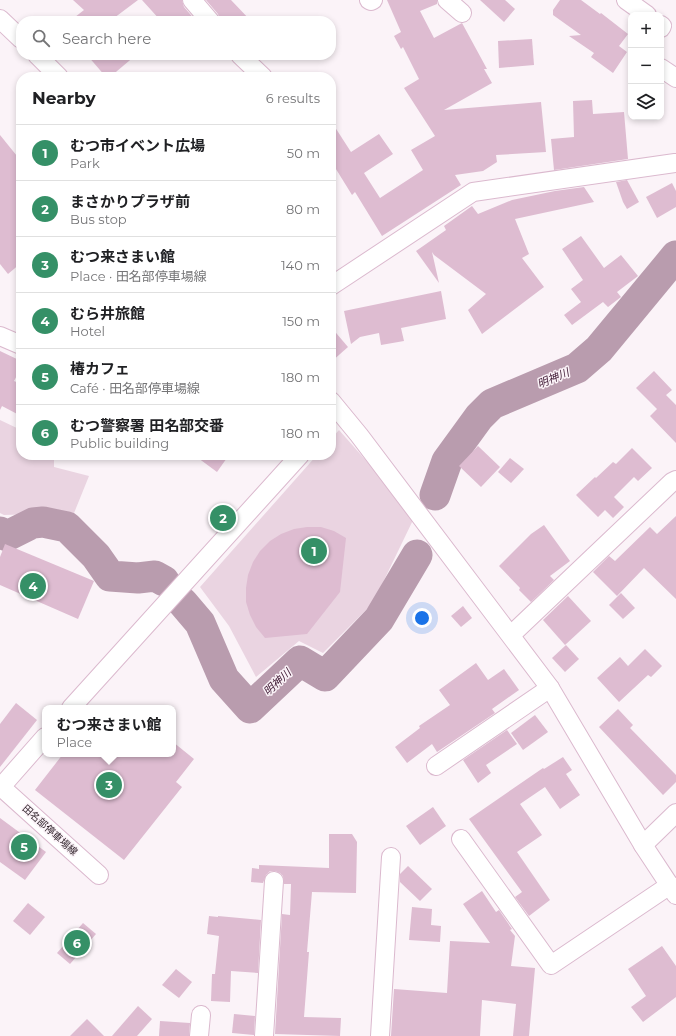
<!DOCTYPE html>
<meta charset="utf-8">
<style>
:root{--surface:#fff;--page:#f6f6f6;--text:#202124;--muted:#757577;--line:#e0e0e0;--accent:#359067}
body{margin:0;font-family:Montserrat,"Noto Sans JP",sans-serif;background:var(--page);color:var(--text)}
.controls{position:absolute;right:12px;top:12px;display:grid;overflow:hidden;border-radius:8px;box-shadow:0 2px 6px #0003}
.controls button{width:36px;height:36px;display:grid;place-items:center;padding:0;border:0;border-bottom:1px solid var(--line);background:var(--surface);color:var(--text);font:20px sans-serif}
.you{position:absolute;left:422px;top:618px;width:14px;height:14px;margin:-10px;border:3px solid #fff;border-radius:50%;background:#1a73e8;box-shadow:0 0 0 6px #1a73e833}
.badge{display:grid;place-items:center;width:26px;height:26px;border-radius:50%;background:var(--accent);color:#fff;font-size:13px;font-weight:700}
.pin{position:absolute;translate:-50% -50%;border:2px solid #fff;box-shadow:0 1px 4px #0006}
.popup{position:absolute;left:42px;top:705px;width:134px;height:52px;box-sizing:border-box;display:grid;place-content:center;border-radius:8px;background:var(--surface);filter:drop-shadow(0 1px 3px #0005);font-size:13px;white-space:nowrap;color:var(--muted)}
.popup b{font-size:15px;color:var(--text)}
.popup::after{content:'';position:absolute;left:50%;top:100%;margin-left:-8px;border:8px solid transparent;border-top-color:var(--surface)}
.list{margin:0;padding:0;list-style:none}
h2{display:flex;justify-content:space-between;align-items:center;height:52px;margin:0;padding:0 16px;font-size:17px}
h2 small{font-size:13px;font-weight:400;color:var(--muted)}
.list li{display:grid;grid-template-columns:26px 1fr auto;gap:12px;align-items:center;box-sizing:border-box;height:56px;padding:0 16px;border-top:1px solid var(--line)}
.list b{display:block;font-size:15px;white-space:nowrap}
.list p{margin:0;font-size:13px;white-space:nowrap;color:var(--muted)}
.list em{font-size:13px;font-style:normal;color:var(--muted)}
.icon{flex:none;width:22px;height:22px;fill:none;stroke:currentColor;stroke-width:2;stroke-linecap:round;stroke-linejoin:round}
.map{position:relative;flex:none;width:676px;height:1036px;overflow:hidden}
.search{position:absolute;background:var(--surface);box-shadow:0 2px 6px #0003;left:16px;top:16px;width:320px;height:44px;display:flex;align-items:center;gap:10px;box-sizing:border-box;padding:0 14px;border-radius:16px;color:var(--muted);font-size:15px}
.panel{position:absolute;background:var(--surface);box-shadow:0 2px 6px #0003;left:16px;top:72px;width:320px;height:388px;border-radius:16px}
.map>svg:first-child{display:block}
.green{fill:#ead4e1}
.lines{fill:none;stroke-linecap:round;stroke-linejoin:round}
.river{stroke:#b99cae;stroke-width:31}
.building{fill:#debcd1}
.minor-casing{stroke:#dbb9ce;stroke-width:20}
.minor{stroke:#fff;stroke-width:18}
.labels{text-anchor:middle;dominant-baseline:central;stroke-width:3;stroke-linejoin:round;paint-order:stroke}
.street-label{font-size:10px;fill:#2b1e26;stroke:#fbf3f8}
.water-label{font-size:11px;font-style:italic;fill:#401a35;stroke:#fbf3f8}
</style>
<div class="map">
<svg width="676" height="1036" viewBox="0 0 676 1036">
<rect width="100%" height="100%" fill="#fbf3f8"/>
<!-- green -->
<g class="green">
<polygon points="0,420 21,430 21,455 54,455 54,467 89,476 70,523 37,514 4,515 0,513"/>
<polygon points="339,430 415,516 373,603 323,653 299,641 256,677 229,626 200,587 317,455 331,455 331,439"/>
</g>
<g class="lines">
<!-- river -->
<g class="river">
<polyline points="435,495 447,461 479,417 492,404 577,368 599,349 676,256"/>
<polyline points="0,532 7,536 33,523 43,522 67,527 96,556 110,576 138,578 155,576 164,581"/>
<polyline points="183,603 200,623 224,679 250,708 300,661 325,676 379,619 417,555"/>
</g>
</g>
<!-- building -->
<g class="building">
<polygon points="73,0 138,0 110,21 70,21 84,10"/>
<polygon points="142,0 182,0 184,7 196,21 161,21"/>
<polygon points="206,0 231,0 251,21 220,21 218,14"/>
<polygon points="387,0 437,0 437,4 420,11 434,38 462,23 487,69 484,69 492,83 444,110 541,102 546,152 496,155 497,162 483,171 455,175 461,185 382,236 355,192 352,195 331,161 331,121 351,152 379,134 393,154 364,173 380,198 423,170 411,150 435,136 404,88 419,79 403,47 401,49 394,36 401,32"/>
<polygon points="480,0 505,0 515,9 504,22"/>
<polygon points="560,0 581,0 600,14 601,13 628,34 619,46 627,52 613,73 591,57 594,53 569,36 581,35 553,15 553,10"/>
<polygon points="532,39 534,65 499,68 498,41"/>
<polygon points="87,55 136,55 110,77 106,77"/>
<polygon points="592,100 593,114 624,112 628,159 554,170 551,139 574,137 573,101"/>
<polygon points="0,135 21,161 21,263 8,274 0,264"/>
<polygon points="627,180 639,202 627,209 623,202 616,182"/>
<polygon points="672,183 676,191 676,207 657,218 646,197"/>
<polygon points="584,187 594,202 515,219 529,254 522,258 544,287 482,334 468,310 486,294 434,255 432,252 439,283 416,251 446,230 444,226 472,206 478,214 512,200 555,191"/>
<polygon points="581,236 604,268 621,255 638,276 617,292 621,297 608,307 603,302 572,325 564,315 581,302 571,289 583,280 562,249"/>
<polygon points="441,291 446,319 401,328 404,341 381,345 379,333 360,337 351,344 344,311"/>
<polygon points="331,327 348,347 331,362"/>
<polygon points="0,351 21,361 21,368 14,381 21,384 21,416 2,406 0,410"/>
<polygon points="654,371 672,390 666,395 676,405 676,443 650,416 657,409 636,388"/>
<polygon points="478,446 500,467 481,487 459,466"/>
<polygon points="632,448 652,468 638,481 634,477 614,497 624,507 613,518 605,510 598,517 576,495 595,477 596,478 613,462 616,464"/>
<polygon points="194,455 229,455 217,472"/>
<polygon points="510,458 524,469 511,483 498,472"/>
<polygon points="676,516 676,599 644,568 617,596 593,572 609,556 615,561 650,527 657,534"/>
<polygon points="544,525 570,561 550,576 554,580 531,602 519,590 520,588 499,566 531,534"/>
<polygon points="307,527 321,527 334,531 346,538 340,592 307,634 265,638 256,627 250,615 246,602 246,588 248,575 253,562 260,551 270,541 281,534 294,529"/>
<polygon points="5,544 94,581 78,619 0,585 0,557"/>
<polygon points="621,593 635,608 623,619 609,605"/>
<polygon points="568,596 591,621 565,645 543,620"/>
<polygon points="463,606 472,618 461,627 451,616"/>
<polygon points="566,645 579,659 565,672 552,658"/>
<polygon points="645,649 662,666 651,677 648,675 619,702 597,678 620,657 628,666"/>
<polygon points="476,663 488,680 504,669 519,690 492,709 495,713 437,752 432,744 407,763 395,747 420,728 419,726 450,705 439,690"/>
<polygon points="16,703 37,720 0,767 0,724"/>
<polygon points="618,709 633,725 630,728 676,775 676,782 663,795 599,727"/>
<polygon points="535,715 548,732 523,750 511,733"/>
<polygon points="507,730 517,744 486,765 491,773 478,783 463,760"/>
<polygon points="173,742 194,759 176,782 182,787 124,860 35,790 63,754 173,754"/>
<polygon points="563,757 572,770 566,774 580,795 560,809 545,787 520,804 542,835 517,852 550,900 529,916 515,897 522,892 469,819 543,768 544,769"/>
<polygon points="433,807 446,826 420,845 406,826"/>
<polygon points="0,818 46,852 25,880 0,862"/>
<polygon points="329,834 352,834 357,842 356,893 312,892 307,952 309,952 304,1017 341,1018 340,1036 275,1034 282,914 290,915 291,884 284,884 283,876 280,873 275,871 270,871 266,875 263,883 251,882 252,868 259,869 259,865 329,868"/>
<polygon points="408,866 432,889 420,901 400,882 400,874"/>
<polygon points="482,891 496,912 499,910 512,929 510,930 515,936 511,966 535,968 529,1036 513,1036 516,1004 482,1000 480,1036 391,1036 394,989 447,993 450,941 490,943 463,904"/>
<polygon points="28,903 45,917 30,935 13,921"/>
<polygon points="412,907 432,909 431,925 441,926 440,942 409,940"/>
<polygon points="209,916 218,917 218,916 261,920 258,973 231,971 230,1002 211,1001 212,974 215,974 219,936 207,934"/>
<polygon points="83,923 96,934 70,964 57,953"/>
<polygon points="662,946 676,966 676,997 643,1022 631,1007 646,996 628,969"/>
<polygon points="176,969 192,982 179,998 162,985"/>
<polygon points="138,1006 152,1019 137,1036 112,1036"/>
<polygon points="234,1014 255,1016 254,1035 232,1033"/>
<polygon points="87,1019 104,1036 70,1036"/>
<polygon points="160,1021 190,1023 189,1036 159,1036"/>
</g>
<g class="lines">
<defs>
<g id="minor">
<polyline points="192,0 210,21"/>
<polyline points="369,0 371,1 373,0"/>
<polyline points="447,0 462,13"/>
<polyline points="626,0 647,15"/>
<polyline points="0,19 21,39"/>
<polyline points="661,25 662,26 661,28"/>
<polyline points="37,55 59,77"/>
<polyline points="240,55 263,77"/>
<polyline points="661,68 676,78"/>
<polyline points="331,286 473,192 675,163"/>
<polyline points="0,336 21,345"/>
<polyline points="331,401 359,435 550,688 643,845 676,895"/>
<polyline points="511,635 672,482 676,480"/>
<polyline points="71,708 300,455"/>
<polyline points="436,766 550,688"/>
<polyline points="0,786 99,875"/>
<polyline points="1,787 45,737"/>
<polyline points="461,839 551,965 670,885"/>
<polyline points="643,845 676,813"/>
<polyline points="199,1036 201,1015"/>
<polyline points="264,1036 274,881"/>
<polyline points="380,1036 391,857"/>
</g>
</defs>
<!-- minor casing -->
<use href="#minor" class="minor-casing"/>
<!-- minor -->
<use href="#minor" class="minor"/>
</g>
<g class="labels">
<!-- street labels -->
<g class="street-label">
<text transform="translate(50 830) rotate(42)">田名部停車場線</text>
</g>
<!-- water labels -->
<g class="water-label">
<text transform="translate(553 378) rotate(-23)">明神川</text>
<text transform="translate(277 682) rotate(-43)">明神川</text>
</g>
</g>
</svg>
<div class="controls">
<button>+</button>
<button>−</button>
<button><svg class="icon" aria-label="layers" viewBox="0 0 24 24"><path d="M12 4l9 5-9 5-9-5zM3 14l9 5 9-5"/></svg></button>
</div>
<div class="you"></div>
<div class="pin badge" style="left:314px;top:551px">1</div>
<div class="pin badge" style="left:223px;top:518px">2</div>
<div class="pin badge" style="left:109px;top:785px">3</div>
<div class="popup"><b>むつ来さまい館</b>Place</div>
<div class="pin badge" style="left:33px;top:586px">4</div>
<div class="pin badge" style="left:24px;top:847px">5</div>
<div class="pin badge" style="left:77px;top:943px">6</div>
<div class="search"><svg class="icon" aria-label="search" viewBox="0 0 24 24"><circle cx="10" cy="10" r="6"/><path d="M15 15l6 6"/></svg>Search here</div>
<section class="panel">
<h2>Nearby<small>6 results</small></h2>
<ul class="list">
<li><span class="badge">1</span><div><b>むつ市イベント広場</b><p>Park</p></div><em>50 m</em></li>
<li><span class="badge">2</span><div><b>まさかりプラザ前</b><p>Bus stop</p></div><em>80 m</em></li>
<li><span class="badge">3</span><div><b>むつ来さまい館</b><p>Place · 田名部停車場線</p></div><em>140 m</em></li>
<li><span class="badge">4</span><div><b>むら井旅館</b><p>Hotel</p></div><em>150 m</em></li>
<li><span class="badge">5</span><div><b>椿カフェ</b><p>Café · 田名部停車場線</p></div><em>180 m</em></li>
<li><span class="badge">6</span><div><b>むつ警察署 田名部交番</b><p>Public building</p></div><em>180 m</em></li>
</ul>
</section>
</div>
